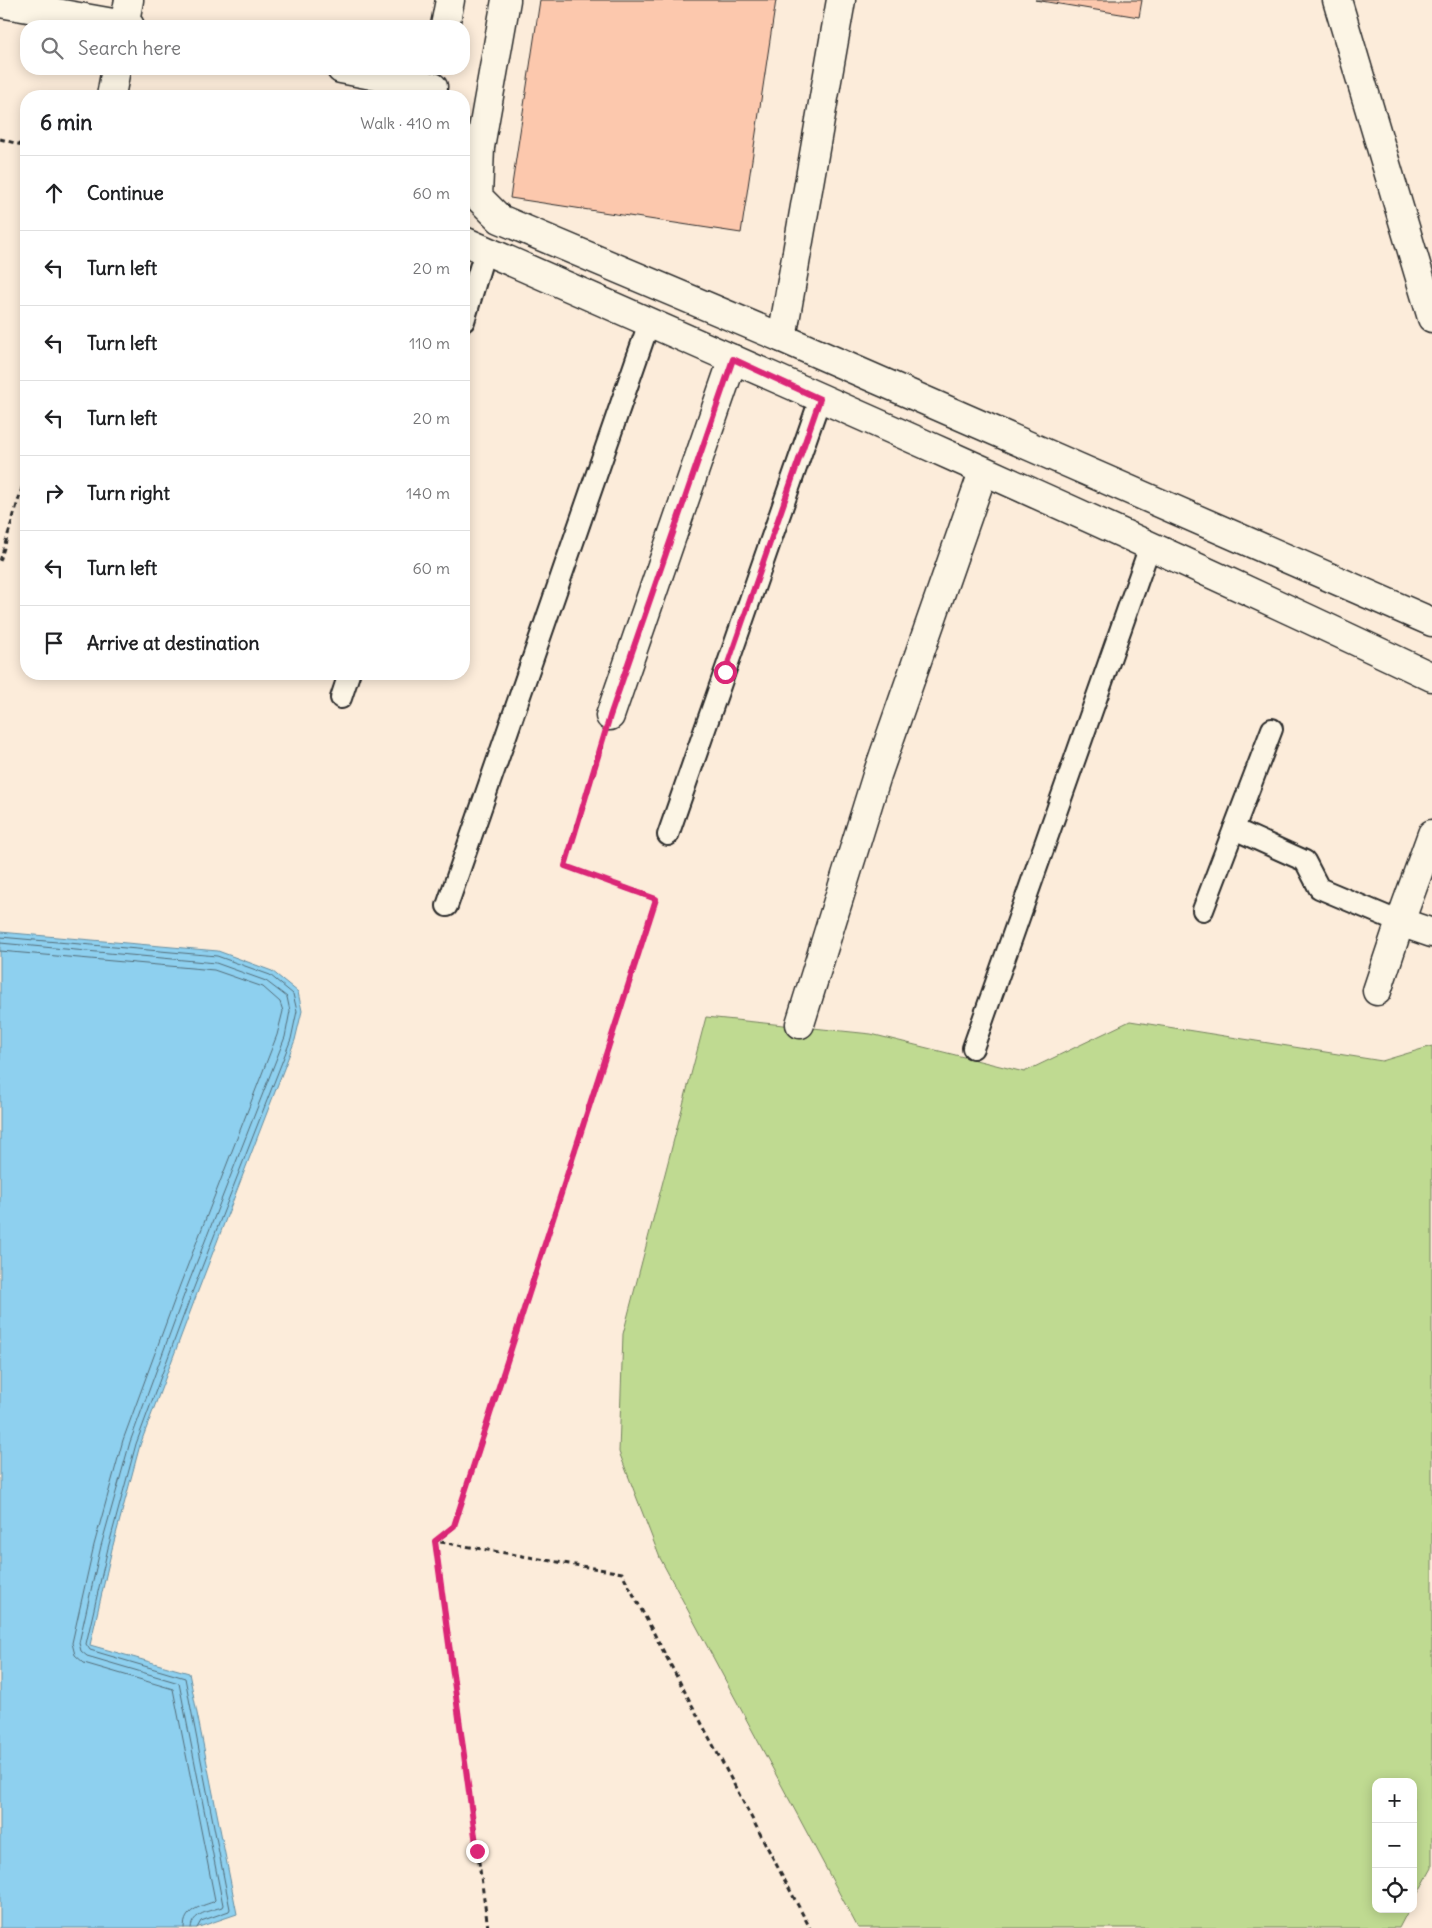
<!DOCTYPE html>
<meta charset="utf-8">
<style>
:root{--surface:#fff;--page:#f2f2f2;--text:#202124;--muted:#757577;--line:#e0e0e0}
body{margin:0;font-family:Delius,sans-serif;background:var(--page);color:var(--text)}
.controls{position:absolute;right:15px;bottom:15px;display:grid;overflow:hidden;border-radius:10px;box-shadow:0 2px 12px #0003}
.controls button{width:45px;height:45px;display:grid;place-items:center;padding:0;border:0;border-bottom:1px solid var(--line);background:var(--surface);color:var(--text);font:25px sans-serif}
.stop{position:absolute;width:15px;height:15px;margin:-11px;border:4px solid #db2777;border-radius:50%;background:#fff}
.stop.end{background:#db2777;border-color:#fff;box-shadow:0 1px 5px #0008}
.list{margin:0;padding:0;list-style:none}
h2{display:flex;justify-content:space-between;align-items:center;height:65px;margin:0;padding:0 20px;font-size:21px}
h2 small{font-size:16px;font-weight:400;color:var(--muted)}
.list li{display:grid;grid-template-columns:32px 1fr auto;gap:15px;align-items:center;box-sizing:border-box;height:75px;padding:0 20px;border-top:1px solid var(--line)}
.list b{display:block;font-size:19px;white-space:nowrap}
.list em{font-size:16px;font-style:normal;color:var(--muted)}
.icon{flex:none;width:28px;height:28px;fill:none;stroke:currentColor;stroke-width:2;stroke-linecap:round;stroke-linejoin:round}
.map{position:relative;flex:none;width:1432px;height:1928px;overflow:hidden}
.search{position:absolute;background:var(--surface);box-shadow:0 2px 12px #0003;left:20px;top:20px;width:450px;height:55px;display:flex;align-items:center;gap:12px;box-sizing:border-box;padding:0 18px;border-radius:20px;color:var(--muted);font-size:19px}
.panel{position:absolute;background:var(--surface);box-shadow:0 2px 12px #0003;left:20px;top:90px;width:450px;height:590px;border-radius:20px}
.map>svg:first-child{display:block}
.green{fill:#bfda91;stroke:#75825e}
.water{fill:#8ed0ef;stroke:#668ea1}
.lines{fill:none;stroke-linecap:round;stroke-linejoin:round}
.shore{stroke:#536d79;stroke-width:1}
.building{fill:#fcc8ad;stroke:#2b2b2b}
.service-casing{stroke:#2b2b2b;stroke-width:24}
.minor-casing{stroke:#2b2b2b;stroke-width:31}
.path{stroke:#2b2b2b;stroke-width:3;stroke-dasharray:5 4;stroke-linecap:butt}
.service{stroke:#fcf5e5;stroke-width:20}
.minor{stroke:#fcf5e5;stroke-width:28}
.route{stroke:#db2777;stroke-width:6}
</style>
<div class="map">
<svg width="1432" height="1928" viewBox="0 0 1432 1928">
<rect width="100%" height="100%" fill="#fcecda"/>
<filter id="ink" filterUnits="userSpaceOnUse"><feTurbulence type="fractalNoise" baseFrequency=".02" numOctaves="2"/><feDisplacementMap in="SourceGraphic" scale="10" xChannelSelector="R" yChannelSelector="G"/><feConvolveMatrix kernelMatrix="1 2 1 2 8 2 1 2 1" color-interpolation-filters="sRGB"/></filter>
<g filter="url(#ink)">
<!-- green -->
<polygon class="green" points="706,1017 871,1034 1024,1072 1130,1021 1382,1061 1432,1046 1432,1868 1413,1902 1413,1782 1376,1782 1376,1909 1409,1909 1399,1928 858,1928 660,1558 619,1452 623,1334"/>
<!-- water -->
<polygon class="water" points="0,932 218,951 272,971 298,992 302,1011 295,1040 198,1291 140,1445 112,1549 90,1645 189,1673 237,1914 196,1928 0,1928"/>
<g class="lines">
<!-- shore -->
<g class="shore">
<polyline points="0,937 217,956 270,975 293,994 297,1011 291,1039 193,1290 136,1444 108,1548 86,1644 90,1650 185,1678 230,1909 229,1911 201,1921 197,1928"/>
<path d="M0 943 216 963 266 981 287 997 290 1011 285 1037 187 1287 130 1442 101 1546 79 1643 81 1651 87 1656 179 1683 223 1905 222 1907C210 1911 192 1913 191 1928"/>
<path d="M0 951 214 970 263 987 280 1002 283 1011 277 1035 180 1285 123 1440 94 1545 72 1643 75 1655 84 1663 173 1689 215 1900 213 1902C199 1907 184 1910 184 1928"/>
</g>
</g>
<!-- building -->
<g class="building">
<polygon points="540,0 776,0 741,233 510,198"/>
<polygon points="1035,0 1142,0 1139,17"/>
</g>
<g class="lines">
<defs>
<g id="service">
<polyline points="464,321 485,251"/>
<polyline points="341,698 349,674"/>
<polyline points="1234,829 1305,861 1319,888 1400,922"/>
<polyline points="668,835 820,399"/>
<polyline points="447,906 649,323"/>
<polyline points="1203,910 1272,729"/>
<polyline points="973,1048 1150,546"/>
</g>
<g id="minor">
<polyline points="506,0 480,147 478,197 500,219 782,338"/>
<polyline points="841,0 782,338 1432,622"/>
<polyline points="1337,0 1432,318"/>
<polyline points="0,3 130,26"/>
<polyline points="124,26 129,0"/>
<polyline points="445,26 450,0"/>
<polyline points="341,69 433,87"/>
<polyline points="111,96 116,69"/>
<path d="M464 241C788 383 1112 525 1432 677"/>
<polyline points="610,716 733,359"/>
<polyline points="1400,922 1432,933"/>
<polyline points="1377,991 1400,922 1432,834"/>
<polyline points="800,1024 877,775 983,472"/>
</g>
</defs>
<!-- service casing -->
<use href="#service" class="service-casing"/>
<!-- minor casing -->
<use href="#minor" class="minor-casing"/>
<!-- path -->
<g class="path">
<polyline points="0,139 26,146"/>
<polyline points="0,561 26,475"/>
<polyline points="436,1541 454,1526 656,899 565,866 602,743"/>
<polyline points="488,1928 435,1541 622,1573 810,1928"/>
</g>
<!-- service -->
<use href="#service" class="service"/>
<!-- minor -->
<use href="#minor" class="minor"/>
</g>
</g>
<g class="lines" filter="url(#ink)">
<!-- route -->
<polyline class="route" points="477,1851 435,1541 454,1526 656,899 565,866 610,716 733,359 820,399 725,672"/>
</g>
</svg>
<div class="controls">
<button>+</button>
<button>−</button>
<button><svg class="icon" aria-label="locate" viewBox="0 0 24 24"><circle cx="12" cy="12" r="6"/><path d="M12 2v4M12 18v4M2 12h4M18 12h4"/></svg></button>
</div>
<div class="stop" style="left:725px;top:672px"></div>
<div class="stop end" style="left:477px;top:1851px"></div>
<div class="search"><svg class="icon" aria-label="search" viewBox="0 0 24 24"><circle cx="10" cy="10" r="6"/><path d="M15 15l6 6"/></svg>Search here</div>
<section class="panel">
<h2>6 min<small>Walk · 410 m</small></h2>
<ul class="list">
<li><svg class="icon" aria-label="ahead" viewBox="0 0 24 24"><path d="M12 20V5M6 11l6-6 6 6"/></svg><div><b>Continue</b></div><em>60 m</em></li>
<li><svg class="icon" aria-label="left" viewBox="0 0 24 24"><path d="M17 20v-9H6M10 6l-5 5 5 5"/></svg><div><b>Turn left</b></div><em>20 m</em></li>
<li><svg class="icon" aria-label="left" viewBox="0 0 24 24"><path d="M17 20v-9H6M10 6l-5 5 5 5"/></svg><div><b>Turn left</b></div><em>110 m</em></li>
<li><svg class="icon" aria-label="left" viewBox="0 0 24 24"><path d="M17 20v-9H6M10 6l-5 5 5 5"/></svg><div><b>Turn left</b></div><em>20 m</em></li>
<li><svg class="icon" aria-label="right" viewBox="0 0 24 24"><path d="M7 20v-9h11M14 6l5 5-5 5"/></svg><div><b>Turn right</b></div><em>140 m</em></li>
<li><svg class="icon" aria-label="left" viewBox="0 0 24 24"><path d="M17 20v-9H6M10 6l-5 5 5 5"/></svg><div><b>Turn left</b></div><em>60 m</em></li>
<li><svg class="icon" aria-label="arrive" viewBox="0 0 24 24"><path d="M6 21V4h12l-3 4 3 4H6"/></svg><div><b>Arrive at destination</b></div></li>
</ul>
</section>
</div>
